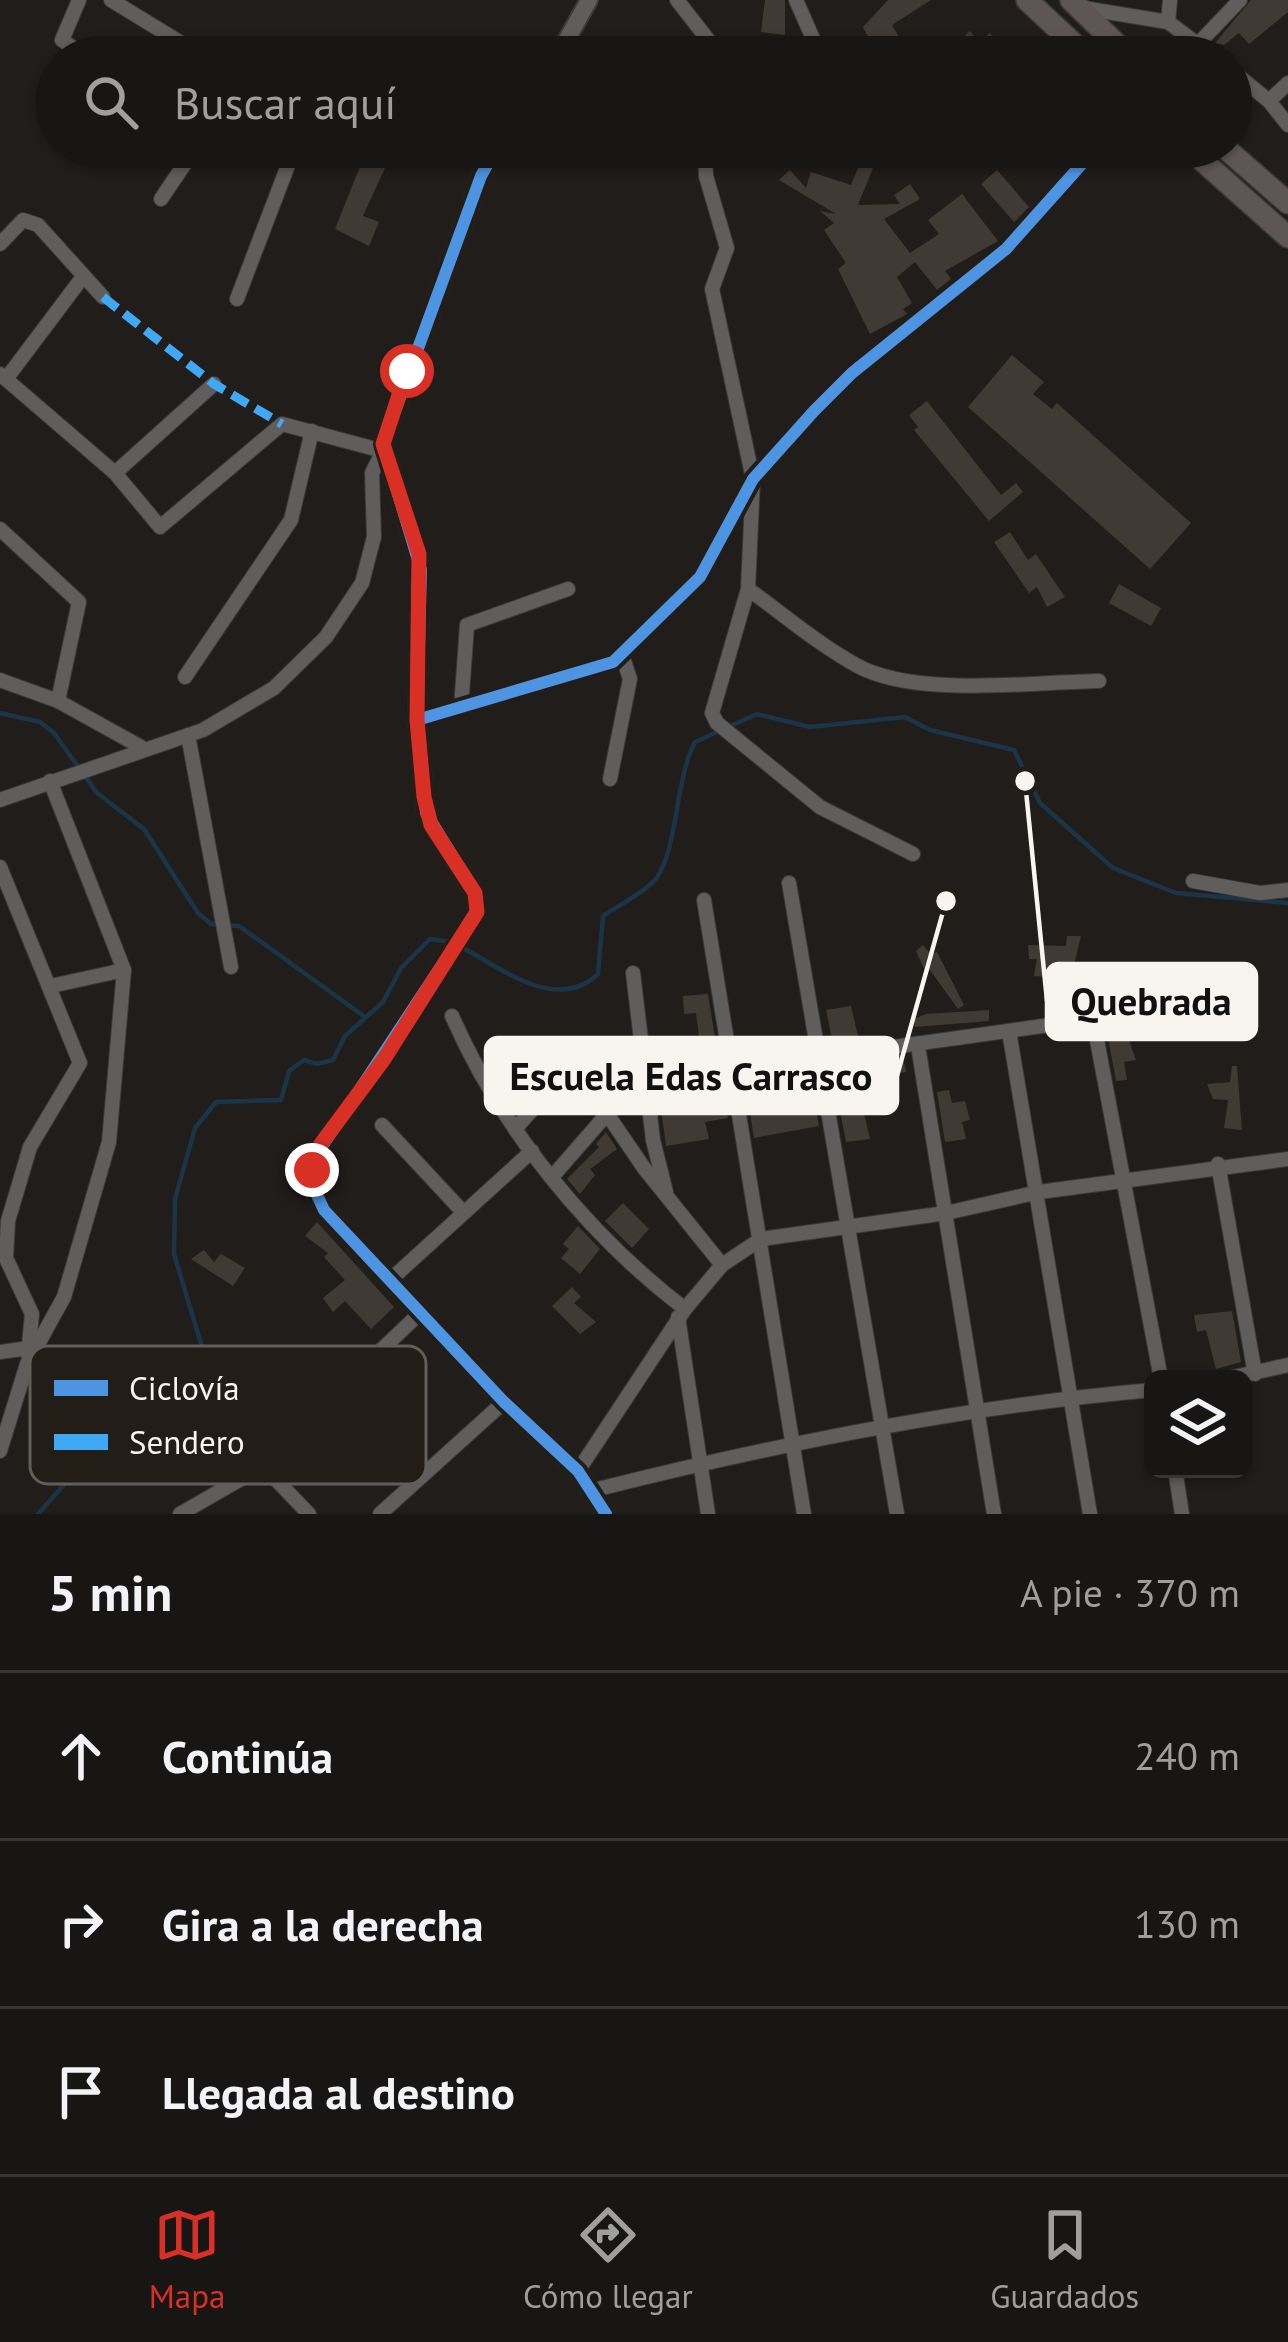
<!DOCTYPE html>
<html lang="es">
<meta charset="utf-8">
<style>
:root{--surface:#181614;--page:#252322;--text:#f1f3f6;--muted:#9f9fa0;--line:#363534;--accent:#d93025}
body{margin:0;font-family:"PT Sans",sans-serif;background:var(--page);color:var(--text)}
.controls{position:absolute;right:36px;bottom:36px;display:grid;overflow:hidden;border-radius:18px;box-shadow:0 3px 9px #0004}
.controls button{width:108px;height:108px;display:grid;place-items:center;padding:0;border:0;border-bottom:3px solid var(--line);background:var(--surface);color:var(--text);font:60px sans-serif}
.stop{position:absolute;width:36px;height:36px;margin:-27px;border:9px solid #d93025;border-radius:50%;background:#fff}
.stop.end{background:#d93025;border-color:#fff;box-shadow:0 3px 12px #0008}
.list{margin:0;padding:0;list-style:none}
h2{display:flex;justify-content:space-between;align-items:center;height:156px;margin:0;padding:0 48px;font-size:51px}
h2 small{font-size:39px;font-weight:400;color:var(--muted)}
.list li{display:grid;grid-template-columns:78px 1fr auto;gap:36px;align-items:center;box-sizing:border-box;height:168px;padding:0 48px;border-top:3px solid var(--line)}
.list b{display:block;font-size:45px;white-space:nowrap}
.list em{font-size:39px;font-style:normal;color:var(--muted)}
.icon{flex:none;width:66px;height:66px;fill:none;stroke:currentColor;stroke-width:2;stroke-linecap:round;stroke-linejoin:round}
.map{position:relative;flex:none;width:1288px;height:1514px;overflow:hidden}
.search{position:absolute;background:var(--surface);box-shadow:0 3px 9px #0004;left:36px;right:36px;top:36px;height:132px;display:flex;align-items:center;gap:30px;box-sizing:border-box;padding:0 42px;border-radius:66px;color:var(--muted);font-size:45px}
.sheet{height:660px;background:var(--surface)}
nav{display:flex;justify-content:space-around;align-items:center;box-sizing:border-box;height:168px;border-top:3px solid var(--line);background:var(--surface);font-size:33px;color:var(--muted)}
nav a{display:grid;justify-items:center;gap:6px}
nav .on{color:var(--accent)}
.map>svg:first-child{display:block}
.lines{fill:none;stroke-linecap:round;stroke-linejoin:round}
.stream{stroke:#1b3548;stroke-width:4.5}
.building{fill:#3f3a34}
.minor-casing{stroke:#3c3a38;stroke-width:16}
.tertiary-casing{stroke:#3c3a38;stroke-width:20}
.trunk-casing{stroke:#3c3a38;stroke-width:24}
.minor{stroke:#605e5c;stroke-width:14}
.tertiary{stroke:#605e5c;stroke-width:16}
.trunk{stroke:#5d5654;stroke-width:21}
.quiet{stroke:#3fa9f5;stroke-width:9;stroke-dasharray:18 9;stroke-linecap:butt}
.cycleway-casing{stroke:#231d18;stroke-width:20}
.cycleway{stroke:#4d94e3;stroke-width:12}
.route{stroke:#d93025;stroke-width:15}
.key{fill:#231d18;stroke:#635e59;stroke-width:3}
.key-label{font-size:33px;fill:#f8f4f0}
.leader{fill:none;stroke:#f8f4f0;stroke-width:4.5}
.callout-dot{fill:#f8f4f0;stroke:#231d18;stroke-width:4.5}
.callout{fill:#f8f4f0;stroke:#f8f4f0;stroke-width:4.5}
.callout-label{font-size:39px;text-anchor:middle;font-weight:bold;fill:#111}
</style>
<div class="map">
<svg width="1288" height="1514" viewBox="0 0 1288 1514">
<rect width="100%" height="100%" fill="#201d1b"/>
<g class="lines">
<!-- stream -->
<g class="stream">
<polyline points="0,713 40,722 54,733 97,793 144,829 198,913 211,924 239,926 365,1017"/>
<path d="M461 947C500 967 556 1014 598 974L603 916C618 906 637 896 651 884 678 861 674 781 695 742L757 714 810 727 905 717 930 730 1014 750 1040 803 1113 868 1176 893 1288 903"/>
<polyline points="38,1514 79,1468 126,1454 150,1398 202,1347 174,1254 175,1199 195,1128 216,1102 281,1100 289,1071 304,1060 317,1064 333,1060 345,1036 383,1002 401,968 430,939 451,942"/>
</g>
</g>
<!-- building -->
<g class="building">
<polygon points="765,0 785,0 785,35 761,32"/>
<polygon points="888,0 931,0 892,25 911,57 881,57 863,43 869,39 863,27"/>
<polygon points="1251,0 1288,0 1288,12 1249,44 1239,33 1224,45 1215,43"/>
<polygon points="970,31 979,42 990,33 1010,57 968,57 956,43"/>
<polygon points="867,147 875,147 875,163 858,205 900,204 894,195 910,184 920,199 884,219 910,253 939,234 928,220 962,194 998,241 945,271 951,279 937,290 915,262 897,277 912,303 903,309 907,314 870,334 838,269 846,263 824,230 834,223 820,211 836,214 779,180 790,170 806,188 811,172 851,185"/>
<polygon points="367,149 389,159 363,216 379,222 369,246 335,229"/>
<polygon points="997,170 1029,207 1014,222 981,184"/>
<polygon points="1012,355 1044,382 1033,394 1052,409 1057,403 1191,523 1150,569 968,407"/>
<polygon points="927,401 1001,495 1016,483 1023,492 989,521 914,430 918,427 909,415"/>
<polygon points="1010,532 1028,560 1036,554 1065,597 1047,607 1037,587 1029,593 994,542"/>
<polygon points="1119,584 1161,608 1151,626 1109,603"/>
<polygon points="1067,936 1081,936 1074,965 1077,979 1034,976 1037,959 1029,959 1028,945 1066,946"/>
<polygon points="923,945 931,955 937,952 964,1005 958,1009 930,970 926,973 916,951"/>
<polygon points="708,994 728,1118 705,1122 709,1139 666,1146 661,1109 707,1102 696,1013 684,1014 683,996"/>
<polygon points="851,1006 859,1040 833,1044 826,1010"/>
<polygon points="989,1010 989,1021 915,1027 914,1019 926,1014"/>
<polygon points="1115,1023 1116,1028 1124,1026 1136,1060 1124,1062 1127,1080 1116,1081 1106,1027"/>
<polygon points="903,1057 906,1072 851,1081 847,1065"/>
<polygon points="1232,1066 1237,1066 1242,1130 1224,1128 1228,1100 1213,1099 1207,1084 1230,1082"/>
<polygon points="801,1072 809,1111 816,1109 819,1126 754,1138 745,1081"/>
<polygon points="858,1087 870,1139 846,1142 836,1090"/>
<polygon points="949,1090 952,1103 965,1101 970,1120 962,1122 966,1139 945,1142 937,1092"/>
<polygon points="606,1132 617,1149 590,1169 595,1175 580,1194 567,1179 599,1147 596,1144"/>
<polygon points="623,1203 649,1229 632,1248 605,1221"/>
<polygon points="317,1222 394,1307 371,1329 345,1301 333,1312 323,1298 345,1280 324,1257 328,1253 305,1236"/>
<polygon points="578,1226 600,1249 580,1274 561,1258 569,1249 563,1244"/>
<polygon points="204,1250 214,1262 221,1254 245,1268 233,1286 191,1259"/>
<polygon points="572,1287 581,1297 574,1303 596,1322 580,1334 552,1306"/>
<polygon points="1232,1311 1241,1362 1216,1369 1206,1330 1197,1332 1194,1315"/>
</g>
<g class="lines">
<defs>
<g id="minor">
<polyline points="79,0 62,40 86,57"/>
<polyline points="111,0 204,57"/>
<polyline points="677,0 709,41 707,57"/>
<polyline points="796,0 821,57"/>
<polyline points="1083,8 1168,22 1215,57"/>
<polyline points="1168,22 1170,0"/>
<polyline points="1198,44 1240,0"/>
<polyline points="1231,70 1269,101 1288,125"/>
<polyline points="1269,101 1288,83"/>
<polyline points="705,147 706,176 727,248 712,289 753,479 748,589 712,713 717,723 820,807 913,854"/>
<polyline points="161,199 196,147"/>
<polyline points="0,244 23,220 38,225 103,297"/>
<polyline points="237,299 295,147"/>
<polyline points="0,374 115,473 160,527 282,424 383,451 372,473 374,537 362,583 326,637 274,688 203,730 0,800"/>
<polyline points="6,379 82,278"/>
<polyline points="115,473 214,384"/>
<polyline points="0,529 79,602 58,701"/>
<path d="M748 589C783 614 818 644 856 665 914 698 1032 682 1099 681"/>
<polyline points="185,677 291,520 312,431"/>
<polyline points="0,680 58,701 141,747"/>
<polyline points="461,708 467,625 568,589"/>
<polyline points="417,720 613,662 700,577 753,479 814,411 852,373 1006,249 1097,147"/>
<polyline points="188,735 231,967"/>
<polyline points="610,779 630,679 622,655"/>
<polyline points="0,867 80,1063 30,1147 8,1221 6,1258 32,1314 28,1355"/>
<polyline points="1193,881 1260,893 1288,890"/>
<polyline points="789,883 897,1514"/>
<polyline points="704,900 804,1514"/>
<polyline points="633,973 653,1140 666,1192"/>
<polyline points="51,986 124,970"/>
<path d="M452 1016C501 1128 587 1234 685 1309"/>
<polyline points="1093,1019 1161,1379"/>
<polyline points="1009,1031 1090,1514"/>
<polyline points="918,1046 994,1514"/>
<polyline points="735,1069 1093,1019 1158,997"/>
<polyline points="382,1125 463,1212"/>
<polyline points="515,1129 573,1064 644,1168 722,1265"/>
<polyline points="1218,1164 1255,1374"/>
<polyline points="552,1177 607,1114"/>
<polyline points="389,1281 532,1151"/>
<polyline points="678,1317 708,1514"/>
<polyline points="0,1352 29,1348"/>
<polyline points="1225,1379 1288,1365"/>
<polyline points="0,1451 27,1364 64,1297 109,1142 124,970 50,781"/>
<polyline points="261,1464 309,1514"/>
<polyline points="1175,1469 1182,1514"/>
<polyline points="578,1471 685,1309 722,1265 761,1239 946,1213 1039,1192 1288,1159"/>
<path d="M594 1490C777 1444 966 1406 1153 1390"/>
<polyline points="180,1514 253,1472 419,1314"/>
<polyline points="380,1514 504,1402"/>
</g>
<g id="tertiary">
<polyline points="557,57 589,0"/>
<polyline points="497,147 481,176 383,444 421,570 417,720 426,813 475,893 477,912 315,1157 312,1184 324,1210 504,1402 578,1471 606,1514"/>
</g>
<g id="trunk">
<polyline points="1027,0 1088,57"/>
<polyline points="1071,0 1130,57"/>
<polyline points="1187,147 1288,237"/>
<polyline points="1224,147 1288,203"/>
</g>
</defs>
<!-- minor casing -->
<use href="#minor" class="minor-casing"/>
<!-- tertiary casing -->
<use href="#tertiary" class="tertiary-casing"/>
<!-- trunk casing -->
<use href="#trunk" class="trunk-casing"/>
<!-- minor -->
<use href="#minor" class="minor"/>
<!-- tertiary -->
<use href="#tertiary" class="tertiary"/>
<!-- trunk -->
<use href="#trunk" class="trunk"/>
<!-- quiet -->
<polyline class="quiet" points="103,297 214,384 282,424"/>
<defs>
<g id="cycleway">
<polyline points="497,147 481,176 383,444 421,570 417,720 426,813 475,893 477,912 315,1157 312,1184 324,1210 504,1402 578,1471 606,1514"/>
<polyline points="417,720 613,662 700,577 753,479 814,411 852,373 1006,249 1097,147"/>
</g>
</defs>
<!-- cycleway casing -->
<use href="#cycleway" class="cycleway-casing"/>
<!-- cycleway -->
<use href="#cycleway" class="cycleway"/>
</g>
<g class="lines">
<!-- route -->
<polyline class="route" points="312,1170 321,1144 384,1059 477,912 475,893 431,825 424,797 417,720 419,554 383,444 407,371"/>
</g>
<!-- legend -->
<rect x="30" y="1346" width="396" height="138" rx="18" class="key"/>
<rect x="54" y="1380" width="54" height="16" fill="#4d94e3"/>
<rect x="54" y="1434" width="54" height="16" fill="#3fa9f5"/>
<g class="key-label">
<text x="129" y="1400">Ciclovía</text>
<text x="129" y="1454">Sendero</text>
</g>
<!-- callouts -->
<path class="leader" d="M1025 781L1047 1001M946 901L897 1076"/>
<g class="callout-dot">
<circle cx="1025" cy="781" r="12"/>
<circle cx="946" cy="901" r="12"/>
</g>
<g class="callout">
<rect x="1047" y="964" width="209" height="75" rx="12"/>
<rect x="486" y="1038" width="411" height="75" rx="12"/>
</g>
<g class="callout-label">
<text x="1151" y="1015">Quebrada</text>
<text x="691" y="1090">Escuela Edas Carrasco</text>
</g>
</svg>
<div class="controls">
<button><svg class="icon" aria-label="layers" viewBox="0 0 24 24"><path d="M12 4l9 5-9 5-9-5zM3 14l9 5 9-5"/></svg></button>
</div>
<div class="stop" style="left:407px;top:371px"></div>
<div class="stop end" style="left:312px;top:1170px"></div>
<div class="search"><svg class="icon" aria-label="search" viewBox="0 0 24 24"><circle cx="10" cy="10" r="6"/><path d="M15 15l6 6"/></svg>Buscar aquí</div>
</div>
<section class="sheet">
<h2>5 min<small>A pie · 370 m</small></h2>
<ul class="list">
<li><svg class="icon" aria-label="ahead" viewBox="0 0 24 24"><path d="M12 20V5M6 11l6-6 6 6"/></svg><div><b>Continúa</b></div><em>240 m</em></li>
<li><svg class="icon" aria-label="right" viewBox="0 0 24 24"><path d="M7 20v-9h11M14 6l5 5-5 5"/></svg><div><b>Gira a la derecha</b></div><em>130 m</em></li>
<li><svg class="icon" aria-label="arrive" viewBox="0 0 24 24"><path d="M6 21V4h12l-3 4 3 4H6"/></svg><div><b>Llegada al destino</b></div></li>
</ul>
</section>
<nav>
<a class="on"><svg class="icon" aria-label="map" viewBox="0 0 24 24"><path d="M3 6l6-2 6 2 6-2v14l-6 2-6-2-6 2zM9 4v14M15 6v14"/></svg>Mapa</a>
<a><svg class="icon" aria-label="directions" viewBox="0 0 24 24"><path d="M12 3l9 9-9 9-9-9zM9 14v-3h6M13 9l2 2-2 2"/></svg>Cómo llegar</a>
<a><svg class="icon" aria-label="saved" viewBox="0 0 24 24"><path d="M7 4h10v16l-5-4-5 4z"/></svg>Guardados</a>
</nav>
